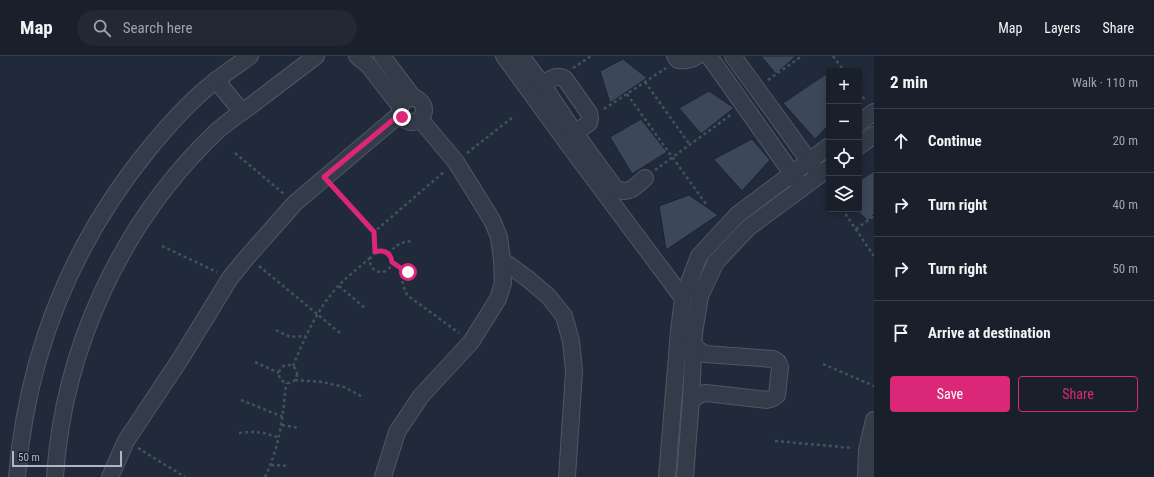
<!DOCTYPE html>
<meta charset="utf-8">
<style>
:root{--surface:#19202c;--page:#222834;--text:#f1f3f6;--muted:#9fa3a9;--line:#373e48;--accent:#db2777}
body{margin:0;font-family:"Roboto Condensed",sans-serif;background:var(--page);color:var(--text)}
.controls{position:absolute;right:12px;top:12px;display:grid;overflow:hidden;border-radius:4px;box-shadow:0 2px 10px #0003}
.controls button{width:36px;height:36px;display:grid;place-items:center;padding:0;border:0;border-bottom:1px solid var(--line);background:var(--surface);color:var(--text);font:20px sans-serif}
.scale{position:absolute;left:12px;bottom:10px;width:110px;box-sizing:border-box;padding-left:4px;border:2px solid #afb7c6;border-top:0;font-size:11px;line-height:14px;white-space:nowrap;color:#afb7c6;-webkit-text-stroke:3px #1a212f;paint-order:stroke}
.stop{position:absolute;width:12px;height:12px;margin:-9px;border:3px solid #db2777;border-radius:50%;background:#fff}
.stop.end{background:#db2777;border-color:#fff;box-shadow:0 1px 4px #0008}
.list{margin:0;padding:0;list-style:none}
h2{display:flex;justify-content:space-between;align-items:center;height:52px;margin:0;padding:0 16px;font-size:17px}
h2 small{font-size:13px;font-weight:400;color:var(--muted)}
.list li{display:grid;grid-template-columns:26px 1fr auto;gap:12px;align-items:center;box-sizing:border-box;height:64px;padding:0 16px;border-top:1px solid var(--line)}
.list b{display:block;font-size:15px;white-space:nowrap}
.list em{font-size:13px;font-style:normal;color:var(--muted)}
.actions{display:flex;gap:8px;padding:12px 16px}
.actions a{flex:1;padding:9px 0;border:1px solid var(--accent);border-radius:4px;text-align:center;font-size:14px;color:var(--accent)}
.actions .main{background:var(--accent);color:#fff}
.icon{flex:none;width:22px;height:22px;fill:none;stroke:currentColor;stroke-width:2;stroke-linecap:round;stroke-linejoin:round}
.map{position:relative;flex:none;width:874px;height:421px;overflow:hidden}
header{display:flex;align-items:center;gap:24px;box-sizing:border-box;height:56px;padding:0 20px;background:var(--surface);border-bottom:1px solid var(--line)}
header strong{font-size:19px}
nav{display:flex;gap:22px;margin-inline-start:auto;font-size:14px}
.search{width:280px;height:36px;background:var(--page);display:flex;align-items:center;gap:10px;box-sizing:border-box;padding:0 14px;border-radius:22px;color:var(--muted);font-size:15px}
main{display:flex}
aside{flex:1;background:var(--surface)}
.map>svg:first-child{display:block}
.building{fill:#3c4859;stroke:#1c2331}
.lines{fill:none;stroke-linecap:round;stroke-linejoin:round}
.minor-casing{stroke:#4f5765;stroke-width:18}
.path{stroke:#405458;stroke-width:2.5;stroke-dasharray:3 3;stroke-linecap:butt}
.minor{stroke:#343c4a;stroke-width:16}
.route{stroke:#db2777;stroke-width:5}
</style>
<header>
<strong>Map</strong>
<div class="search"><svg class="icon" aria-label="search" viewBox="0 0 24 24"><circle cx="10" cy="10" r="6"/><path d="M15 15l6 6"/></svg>Search here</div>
<nav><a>Map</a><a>Layers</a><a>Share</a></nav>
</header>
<main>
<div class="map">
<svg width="874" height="421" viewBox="0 0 874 421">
<rect width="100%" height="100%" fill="#212a3a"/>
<!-- building -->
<g class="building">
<polygon points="761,0 796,0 776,18"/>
<polygon points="623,3 647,22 610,47 600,15"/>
<polygon points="829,16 829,69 815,83 783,47"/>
<polygon points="709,35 734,52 701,78 679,52"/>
<polygon points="641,63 667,96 632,118 610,81"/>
<polygon points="752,83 770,104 742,135 716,106 714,103"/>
<polygon points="874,115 874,158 868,165 856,153 859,153 859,125"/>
<polygon points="689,139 718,159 666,194 659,150"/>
</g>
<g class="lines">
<defs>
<g id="minor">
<polyline points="357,0 368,9 400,50"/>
<polyline points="382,0 413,41"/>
<polyline points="504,0 568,88 683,242"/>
<path d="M521 0 542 28 575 77 615 132C628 140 636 130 645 122"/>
<path d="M675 0 678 4C686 5 691 4 697 0"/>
<polyline points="709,0 798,126"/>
<polyline points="733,0 815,113"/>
<polyline points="216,24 242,56"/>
<path d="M542 28C550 24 557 17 565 23L589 57 590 62 589 67 575 77"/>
<circle cx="412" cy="54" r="12"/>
<polyline points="859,67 874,56"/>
<polyline points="859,90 874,79"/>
<polyline points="502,204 528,223 549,241 564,260 571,285 574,315 567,421"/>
<path d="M691 344C696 340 699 338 706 337L767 344 773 342 777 339 780 311 778 306 773 303 705 298 699 294 694 289"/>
<path d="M17 421C27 300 71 189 148 94 166 72 186 49 208 31 221 20 236 10 250 0"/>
<path d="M55 421C63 293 122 166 215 77 225 67 238 59 249 51 271 34 294 17 316 0"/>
<polyline points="110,421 126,385 181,302 230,222 248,200 295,147 400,58"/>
<polyline points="383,421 397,376 421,340 471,286 498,243 503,227 502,204 499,181 492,164 456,106 420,63"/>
<polyline points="667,421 679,275 683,242 699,200 737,159 829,90"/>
<polyline points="685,421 691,344 694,277 700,240 716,206 748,172 829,112"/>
<polyline points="866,421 867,394 874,364"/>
</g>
</defs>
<!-- minor casing -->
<use href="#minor" class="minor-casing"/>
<!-- path -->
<g class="path">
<polyline points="833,0 844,15"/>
<polyline points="573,12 591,0"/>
<polyline points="768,24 802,0"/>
<polyline points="645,26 690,89"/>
<polyline points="859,36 866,45"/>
<polyline points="627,38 706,148"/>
<polyline points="604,53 666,12"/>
<polyline points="235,97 284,138"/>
<polyline points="467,97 513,61"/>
<polyline points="655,114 732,58"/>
<polyline points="334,132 374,176"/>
<polyline points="842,153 874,200"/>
<polyline points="856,173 874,160"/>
<polyline points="162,190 217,216"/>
<circle cx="381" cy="205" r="11"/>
<polyline points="375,196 374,176 445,115"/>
<path d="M388 198C397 188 401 186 413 185"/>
<polyline points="392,206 402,213 415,217"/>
<polyline points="259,210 340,277"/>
<path d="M402 213C401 223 403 230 407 239L459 277"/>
<polyline points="339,230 366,253"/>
<polyline points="276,274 290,281 305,280"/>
<polyline points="255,306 279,317"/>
<polyline points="823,308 874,330"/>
<circle cx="288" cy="318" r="9"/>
<path d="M293 310C305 281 317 253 339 229 349 219 361 210 372 200"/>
<polyline points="295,324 322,326 344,331 363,341"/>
<polyline points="241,344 283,361"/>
<polyline points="282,369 300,372"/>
<path d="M239 377C255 375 264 376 279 382"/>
<polyline points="775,385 853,392"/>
<polyline points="138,392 185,421"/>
<polyline points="271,409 289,410"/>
<path d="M265 421C280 390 283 360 286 327"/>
</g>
<!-- minor -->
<use href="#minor" class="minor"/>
</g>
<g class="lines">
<!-- route -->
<path class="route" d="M402 61 400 58 324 121 374 176 375 196C384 193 391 197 392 206L402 213 408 216"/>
</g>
</svg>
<div class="controls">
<button>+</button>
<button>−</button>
<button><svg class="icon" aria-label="locate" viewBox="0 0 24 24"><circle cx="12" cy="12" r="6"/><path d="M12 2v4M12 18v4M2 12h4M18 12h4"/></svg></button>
<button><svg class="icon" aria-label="layers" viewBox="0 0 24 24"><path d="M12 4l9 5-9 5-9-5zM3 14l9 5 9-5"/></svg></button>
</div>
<div class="scale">50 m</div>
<div class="stop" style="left:408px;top:216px"></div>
<div class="stop end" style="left:402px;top:61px"></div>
</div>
<aside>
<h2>2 min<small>Walk · 110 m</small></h2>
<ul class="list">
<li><svg class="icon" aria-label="ahead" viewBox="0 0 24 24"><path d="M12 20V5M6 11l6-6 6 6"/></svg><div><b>Continue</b></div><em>20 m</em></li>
<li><svg class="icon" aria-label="right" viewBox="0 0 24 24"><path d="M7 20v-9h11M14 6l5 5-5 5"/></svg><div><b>Turn right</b></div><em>40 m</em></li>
<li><svg class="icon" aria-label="right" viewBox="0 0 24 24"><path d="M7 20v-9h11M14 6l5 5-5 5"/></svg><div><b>Turn right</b></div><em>50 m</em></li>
<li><svg class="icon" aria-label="arrive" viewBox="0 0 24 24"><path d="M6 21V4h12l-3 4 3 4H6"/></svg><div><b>Arrive at destination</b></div></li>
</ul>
<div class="actions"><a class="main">Save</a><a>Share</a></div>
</aside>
</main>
